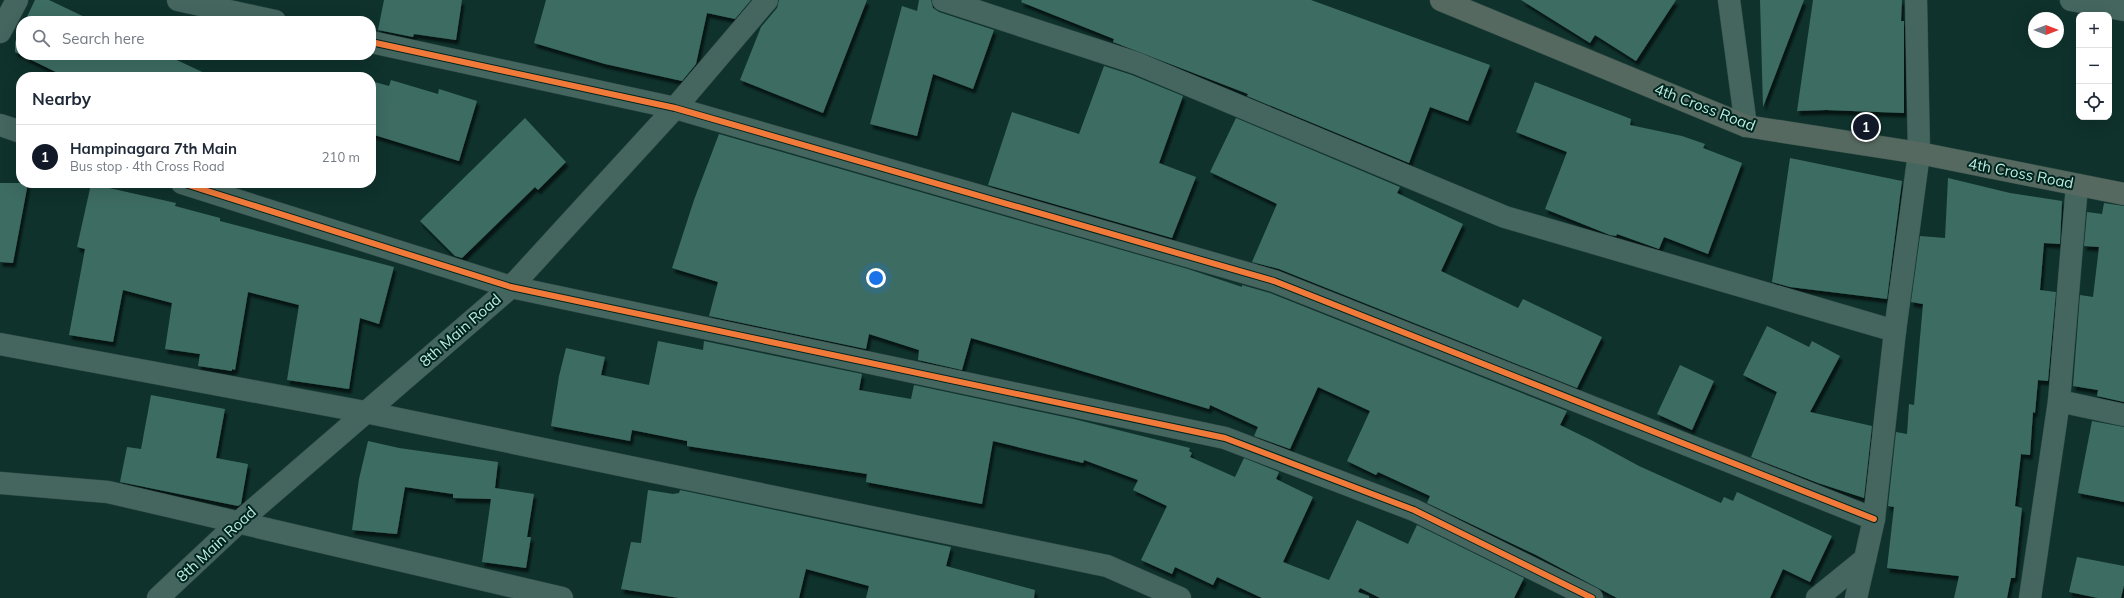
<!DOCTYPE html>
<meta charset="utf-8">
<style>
:root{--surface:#fff;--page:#f2f2f3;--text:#1f2937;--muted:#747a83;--line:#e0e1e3;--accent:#111827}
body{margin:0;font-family:Mulish,sans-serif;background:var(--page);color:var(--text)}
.controls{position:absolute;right:12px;top:12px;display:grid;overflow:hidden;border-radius:8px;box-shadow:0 4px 16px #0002}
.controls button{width:36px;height:36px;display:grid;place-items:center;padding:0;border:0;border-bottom:1px solid var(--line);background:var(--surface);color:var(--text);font:20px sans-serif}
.compass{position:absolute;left:2028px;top:12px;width:36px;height:36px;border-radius:50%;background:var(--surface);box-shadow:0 4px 16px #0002;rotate:90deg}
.you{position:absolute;left:876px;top:278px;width:14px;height:14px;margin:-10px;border:3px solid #fff;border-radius:50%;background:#1a73e8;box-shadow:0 0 0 6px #1a73e833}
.badge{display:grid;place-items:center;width:26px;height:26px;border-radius:50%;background:var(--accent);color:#fff;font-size:13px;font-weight:700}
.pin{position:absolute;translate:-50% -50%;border:2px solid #fff;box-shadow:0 1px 4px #0006}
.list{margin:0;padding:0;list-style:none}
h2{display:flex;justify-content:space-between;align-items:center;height:52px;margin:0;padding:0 16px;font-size:17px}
h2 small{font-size:13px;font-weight:400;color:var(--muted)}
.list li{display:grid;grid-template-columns:26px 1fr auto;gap:12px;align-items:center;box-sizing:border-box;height:64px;padding:0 16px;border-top:1px solid var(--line)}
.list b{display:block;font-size:15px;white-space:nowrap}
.list p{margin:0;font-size:13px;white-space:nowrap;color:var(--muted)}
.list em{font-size:13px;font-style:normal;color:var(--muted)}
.icon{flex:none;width:22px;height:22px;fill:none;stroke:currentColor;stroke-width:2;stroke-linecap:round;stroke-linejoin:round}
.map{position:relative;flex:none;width:2124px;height:598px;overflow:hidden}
.search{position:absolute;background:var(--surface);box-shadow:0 4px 16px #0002;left:16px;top:16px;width:360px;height:44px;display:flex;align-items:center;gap:10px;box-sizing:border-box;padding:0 14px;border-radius:16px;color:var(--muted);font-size:15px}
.panel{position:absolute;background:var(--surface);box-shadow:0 4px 16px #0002;left:16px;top:72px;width:360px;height:116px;border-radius:16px}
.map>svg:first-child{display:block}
.building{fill:#3d6c64;filter:url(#shadow)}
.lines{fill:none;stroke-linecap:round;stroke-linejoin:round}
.minor-casing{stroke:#314c46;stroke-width:23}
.major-casing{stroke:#314c46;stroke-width:23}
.minor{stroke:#44665f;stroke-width:22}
.major{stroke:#566960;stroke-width:22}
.cycleway-casing{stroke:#01251e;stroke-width:8}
.cycleway{stroke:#f17a3a;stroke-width:6}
.labels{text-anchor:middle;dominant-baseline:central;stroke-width:4;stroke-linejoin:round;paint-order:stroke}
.street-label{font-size:15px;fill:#bcede0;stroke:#01251e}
</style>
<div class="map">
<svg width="2124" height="598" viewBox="0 0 2124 598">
<defs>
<filter id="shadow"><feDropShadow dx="2.5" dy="4.5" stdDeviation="1" flood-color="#0009"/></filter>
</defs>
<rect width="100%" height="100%" fill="#0f322c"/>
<!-- building -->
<g class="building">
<polygon points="35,0 49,0 93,21 25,21"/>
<polygon points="384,0 462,0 456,40 414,34 413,37 378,30"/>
<polygon points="546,0 751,0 735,19 707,13 696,64 682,81 605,64 534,43"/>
<polygon points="779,0 867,0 823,113 740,80 761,27 777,8"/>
<polygon points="919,0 931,0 933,8 939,12 994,30 973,89 933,74 917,136 870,124 902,6 917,11"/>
<polygon points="1022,0 1311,0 1490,65 1468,121 1430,107 1409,163 1247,96 1248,94 1113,42 1114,39 1021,2"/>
<polygon points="1521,0 1676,0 1636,61 1595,35 1590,43"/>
<polygon points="1760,0 1804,0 1763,107"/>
<polygon points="1813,0 1902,0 1901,21 1904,21 1904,113 1826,110 1797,111"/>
<polygon points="21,29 21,55 166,55 213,77 66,77 15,52 15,42"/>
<polygon points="1104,66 1132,75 1183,96 1159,163 1196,177 1172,238 988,185 1012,112 1079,134"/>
<polygon points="391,80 438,94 439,89 477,101 459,161 371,134 371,81 389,86"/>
<polygon points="1535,82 1631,119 1630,125 1682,136 1705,144 1703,148 1742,163 1708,254 1664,237 1659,249 1617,234 1616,236 1610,235 1545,209 1567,152 1516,132"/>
<polygon points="525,118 566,162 538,190 535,187 462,258 455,256 420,221"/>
<polygon points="1236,118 1400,187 1397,193 1463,224 1441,271 1518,308 1523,299 1602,337 1577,388 1279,269 1252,262 1277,204 1210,172"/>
<polygon points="719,134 1188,269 1242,287 1242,285 1270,293 1567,411 1560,425 1591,440 1639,466 1721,503 1724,497 1733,501 1737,492 1832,536 1810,582 1783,569 1770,598 1617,598 1536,555 1427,503 1430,496 1378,472 1376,475 1347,461 1370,411 1318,387 1290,449 1254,436 1258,427 1210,405 1209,409 971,338 962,370 918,360 919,350 869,334 866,349 709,316 718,282 672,268 694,200"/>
<polygon points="1790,158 1902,181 1887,299 1790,287 1772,282"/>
<polygon points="1948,178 2010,193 2062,201 2060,244 2044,243 2040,290 2056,292 2048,381 2038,380 2035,413 2033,412 2030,455 2021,454 2015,506 2022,508 2018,547 2015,578 2011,578 2007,598 1954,598 1959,576 1887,568 1894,507 1888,506 1896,432 1907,434 1909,404 1914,405 1923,304 1911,302 1920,236 1945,238"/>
<polygon points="0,183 28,183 13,263 0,262"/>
<polygon points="91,184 176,203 175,206 220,218 220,221 394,267 379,324 360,318 349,389 287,380 299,305 248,292 235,370 232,369 232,371 198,366 200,354 165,349 172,303 123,290 113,342 69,335 85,249 77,247"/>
<polygon points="2104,203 2124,206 2124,402 2097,396 2098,390 2073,386 2080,295 2093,297 2099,247 2084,246 2087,212 2102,214"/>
<polygon points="1767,326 1809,347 1812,341 1840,356 1810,412 1872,426 1864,498 1818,483 1751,457 1777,392 1743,375"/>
<polygon points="658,341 703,350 704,341 862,374 859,390 911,399 914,385 1074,419 1190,448 1189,451 1192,453 1190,457 1235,477 1244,458 1279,472 1276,479 1313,497 1283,562 1329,580 1357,520 1408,544 1417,525 1524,578 1514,598 1380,598 1360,588 1358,592 1369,596 1369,598 1262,598 1217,577 1213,585 1175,567 1172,574 1141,560 1167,506 1133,490 1138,480 1084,460 1083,463 993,441 982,504 866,482 867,474 687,446 687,441 632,430 630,441 551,426 559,376 566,348 605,357 601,375 649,385"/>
<polygon points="1680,365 1714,381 1692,430 1657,414"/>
<polygon points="151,395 225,409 216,458 248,464 241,504 238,506 120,482 127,447 141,449"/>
<polygon points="2092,421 2124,427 2124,502 2078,493"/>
<polygon points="368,441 399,448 498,462 495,488 534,494 527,537 531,537 526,568 482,562 491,499 453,498 453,494 405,487 397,534 352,530 359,479"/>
<polygon points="648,490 673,494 679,493 680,490 951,547 946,566 1035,590 1034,598 866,598 869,586 806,569 799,598 679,598 621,589 631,542 641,543"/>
<polygon points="2077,557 2124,566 2124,585 2121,598 2098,598 2069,592"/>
</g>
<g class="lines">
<defs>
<g id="minor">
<polyline points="178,0 275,21"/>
<polyline points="943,0 1136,63 1505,217 1895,331"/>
<polyline points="1729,0 1746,126"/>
<polyline points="2071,0 2124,10"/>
<polyline points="0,32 17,0"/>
<polyline points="371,42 675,108 1274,281 1874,519"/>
<polyline points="0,125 21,132"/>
<polyline points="182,183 511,287 1225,438 1414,510 1592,598"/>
<polyline points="0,344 365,412 1107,566 1180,598"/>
<polyline points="2059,401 2124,415"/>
<polyline points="0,483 108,492 562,598"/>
<polyline points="158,598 239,522 511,287 675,108 767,0"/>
<polyline points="1817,598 1865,559 1874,519 1895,331 1919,153 1916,0"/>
<polyline points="1856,598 1865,559"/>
<polyline points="2030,598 2059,401 2077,185"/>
</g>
<polyline id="major" points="1441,0 1746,126 1919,153 2124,194"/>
</defs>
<!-- minor casing -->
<use href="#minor" class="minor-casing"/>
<!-- major casing -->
<use href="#major" class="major-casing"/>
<!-- minor -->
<use href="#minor" class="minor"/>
<!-- major -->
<use href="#major" class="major"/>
<defs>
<g id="cycleway">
<polyline points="371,42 675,108 1274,281 1874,519"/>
<polyline points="182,183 511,287 1225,438 1414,510 1592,598"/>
</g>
</defs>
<!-- cycleway casing -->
<use href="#cycleway" class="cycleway-casing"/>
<!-- cycleway -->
<use href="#cycleway" class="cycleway"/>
</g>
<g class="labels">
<!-- street labels -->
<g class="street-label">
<text transform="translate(1705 107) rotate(21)">4th Cross Road</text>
<text transform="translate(2021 173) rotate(11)">4th Cross Road</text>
<text transform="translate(460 330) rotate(-41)">8th Main Road</text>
<text transform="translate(216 544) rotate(-43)">8th Main Road</text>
</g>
</g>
</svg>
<div class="controls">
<button>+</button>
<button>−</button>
<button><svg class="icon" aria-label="locate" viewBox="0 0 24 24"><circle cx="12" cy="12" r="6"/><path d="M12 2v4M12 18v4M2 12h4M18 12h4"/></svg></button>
</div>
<svg class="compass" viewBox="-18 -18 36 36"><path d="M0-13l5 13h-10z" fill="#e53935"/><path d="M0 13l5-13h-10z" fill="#747a83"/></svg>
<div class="you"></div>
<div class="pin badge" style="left:1866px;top:127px">1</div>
<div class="search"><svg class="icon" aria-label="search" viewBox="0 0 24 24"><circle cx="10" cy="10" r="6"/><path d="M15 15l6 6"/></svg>Search here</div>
<section class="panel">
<h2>Nearby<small></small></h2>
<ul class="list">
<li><span class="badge">1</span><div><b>Hampinagara 7th Main</b><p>Bus stop · 4th Cross Road</p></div><em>210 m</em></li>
</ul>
</section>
</div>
